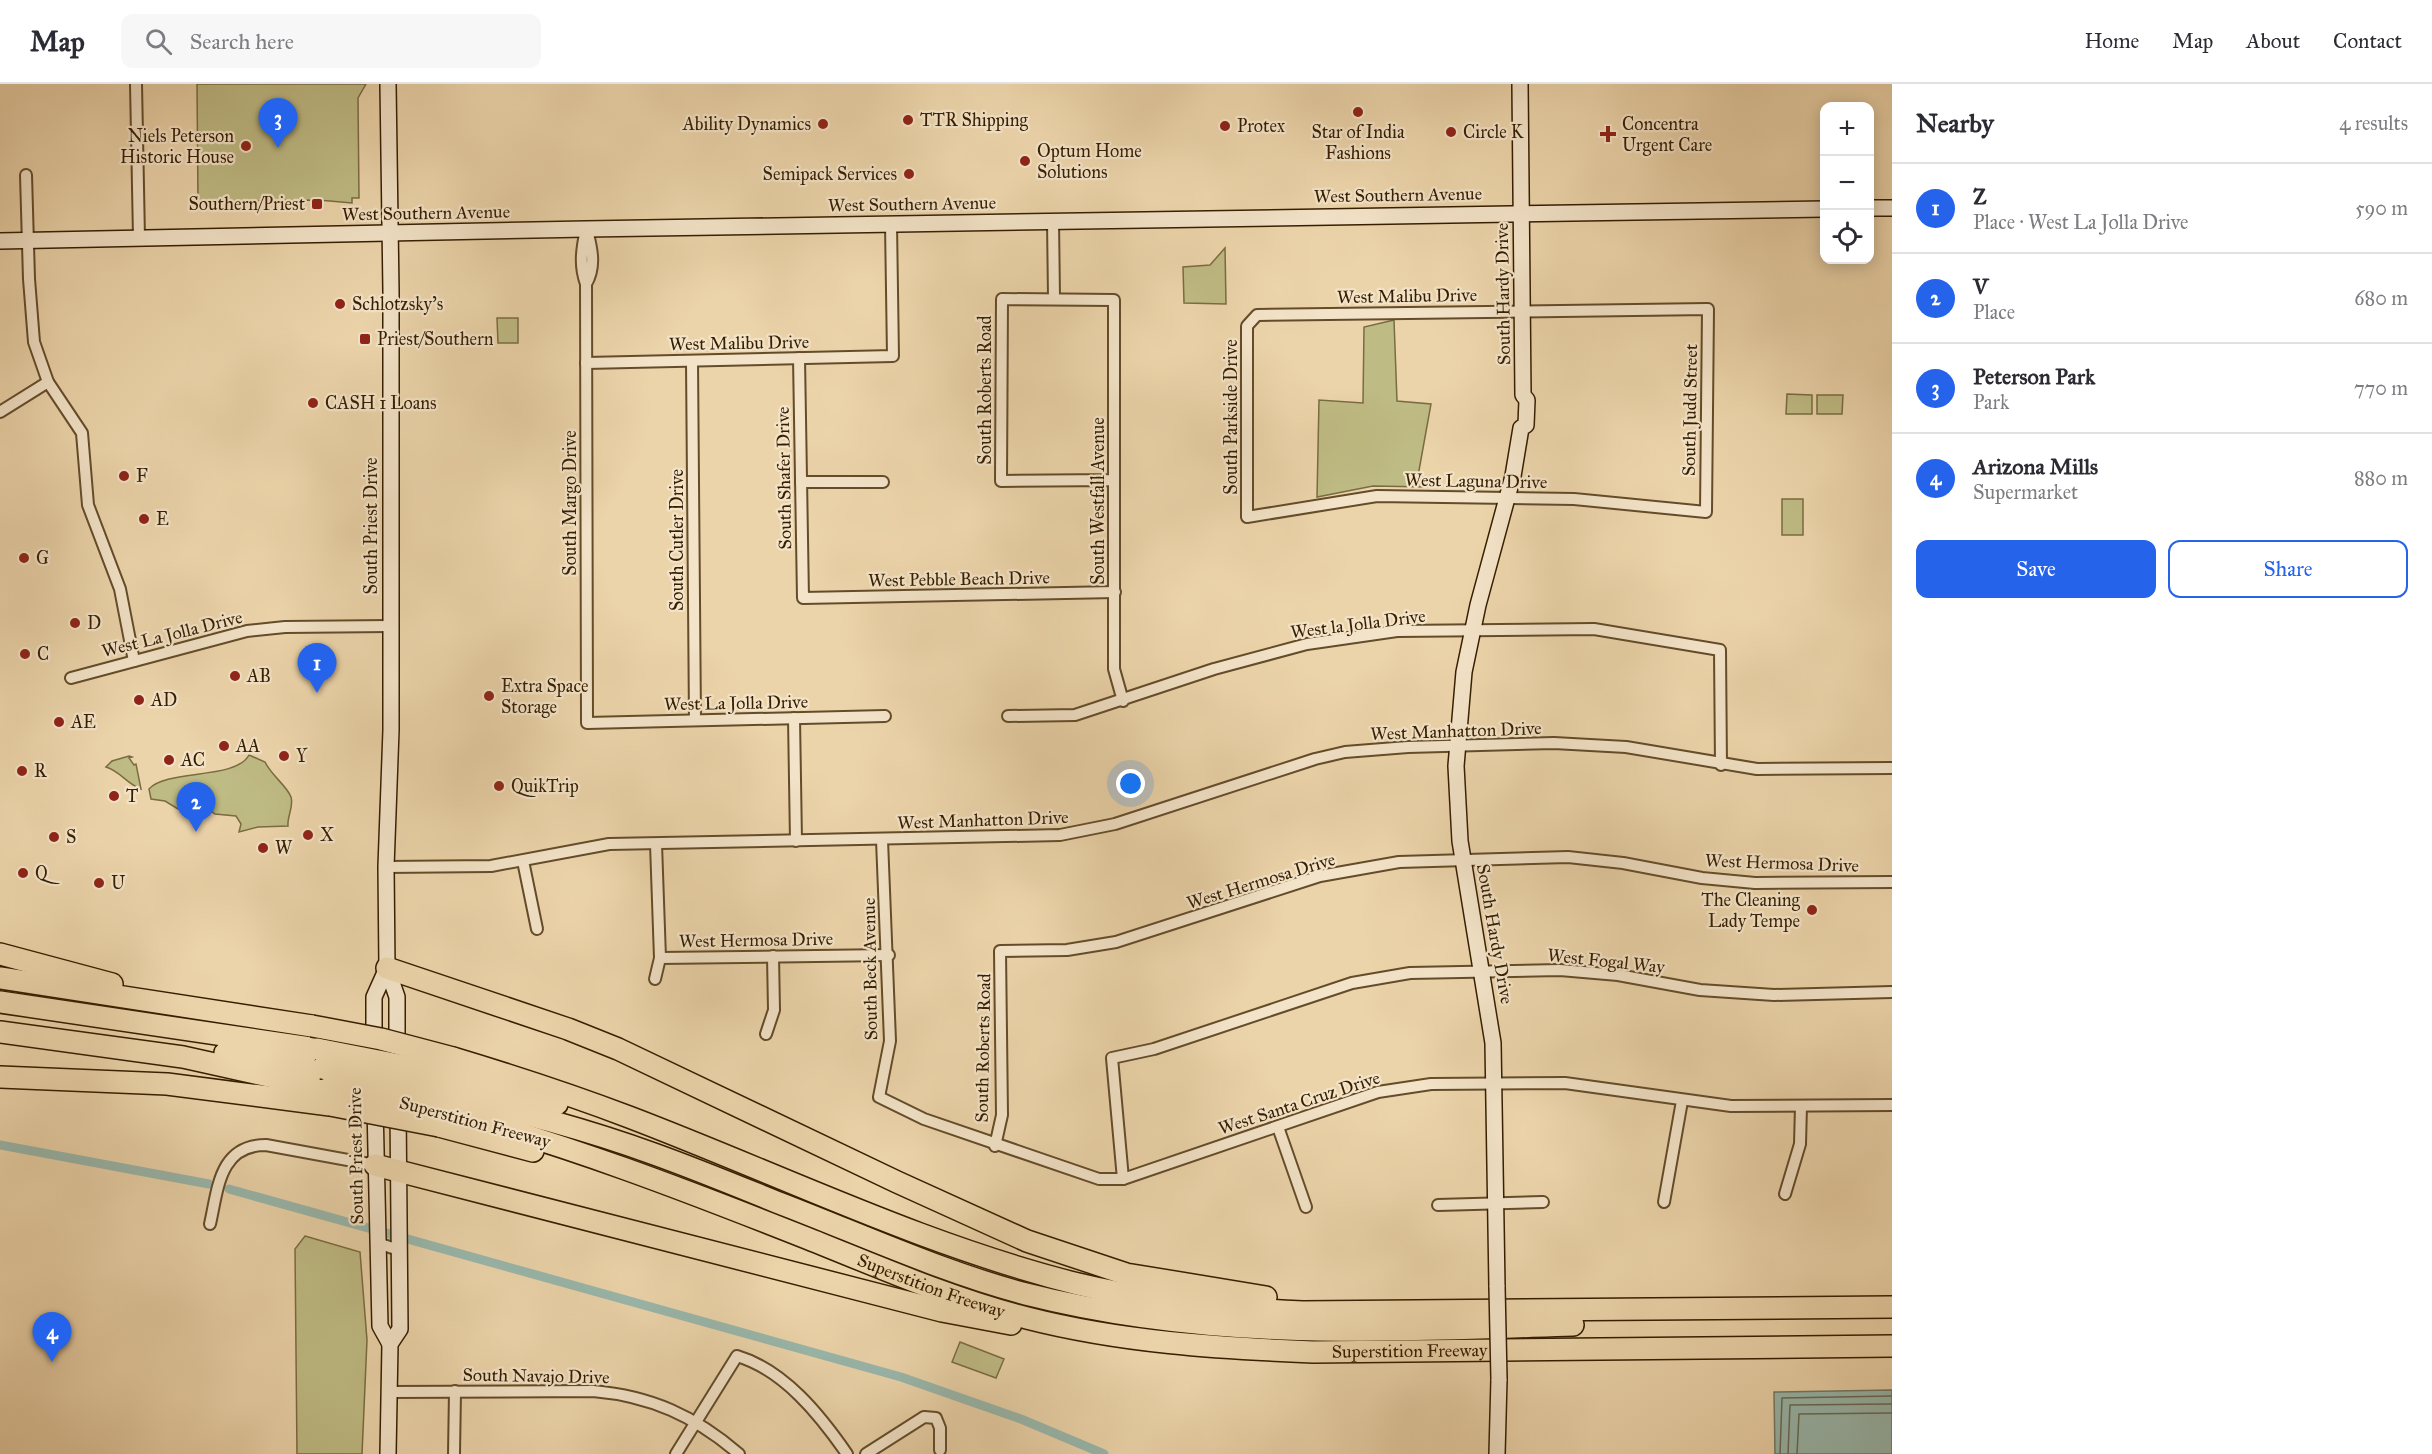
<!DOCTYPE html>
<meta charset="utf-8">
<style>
:root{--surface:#fff;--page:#f7f7f7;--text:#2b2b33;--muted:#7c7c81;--line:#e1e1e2;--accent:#2563eb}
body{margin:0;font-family:"IM FELL Great Primer",serif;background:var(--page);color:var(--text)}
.controls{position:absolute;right:18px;top:18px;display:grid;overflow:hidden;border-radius:12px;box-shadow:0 3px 15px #0003}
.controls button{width:54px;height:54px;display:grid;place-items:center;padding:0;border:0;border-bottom:2px solid var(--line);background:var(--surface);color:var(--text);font:30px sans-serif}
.you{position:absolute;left:1131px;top:700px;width:21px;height:21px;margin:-15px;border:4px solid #fff;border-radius:50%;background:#1a73e8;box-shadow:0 0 0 9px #1a73e833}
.badge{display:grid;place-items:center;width:39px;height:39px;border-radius:50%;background:var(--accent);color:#fff;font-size:20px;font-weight:700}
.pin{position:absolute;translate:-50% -50px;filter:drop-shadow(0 2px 3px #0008)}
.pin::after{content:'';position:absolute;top:32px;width:21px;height:18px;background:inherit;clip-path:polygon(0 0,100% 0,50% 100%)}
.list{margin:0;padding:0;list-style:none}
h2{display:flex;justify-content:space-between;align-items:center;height:78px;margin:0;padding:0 24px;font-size:26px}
h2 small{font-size:20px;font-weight:400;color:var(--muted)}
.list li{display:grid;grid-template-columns:39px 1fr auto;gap:18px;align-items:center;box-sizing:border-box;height:90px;padding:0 24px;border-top:2px solid var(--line)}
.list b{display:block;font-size:22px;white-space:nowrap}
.list p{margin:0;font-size:20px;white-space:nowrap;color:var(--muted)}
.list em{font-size:20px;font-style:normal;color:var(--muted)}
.actions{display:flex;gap:12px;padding:18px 24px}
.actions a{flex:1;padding:14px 0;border:2px solid var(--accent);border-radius:12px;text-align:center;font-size:21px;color:var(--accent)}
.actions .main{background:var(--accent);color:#fff}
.icon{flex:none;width:33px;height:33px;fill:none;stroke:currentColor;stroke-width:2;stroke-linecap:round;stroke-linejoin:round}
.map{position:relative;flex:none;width:1892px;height:1370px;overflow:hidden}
header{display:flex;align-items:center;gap:36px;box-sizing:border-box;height:84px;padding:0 30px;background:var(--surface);border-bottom:2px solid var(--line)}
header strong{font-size:28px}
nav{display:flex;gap:33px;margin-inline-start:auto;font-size:21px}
.search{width:420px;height:54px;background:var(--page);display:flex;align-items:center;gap:15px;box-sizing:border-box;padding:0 21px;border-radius:12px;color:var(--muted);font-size:22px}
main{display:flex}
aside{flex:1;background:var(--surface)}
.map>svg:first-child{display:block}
.green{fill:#bfbb84;stroke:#7a6c42;stroke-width:1.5}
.water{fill:#99b8ad;stroke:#717a68;stroke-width:1.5}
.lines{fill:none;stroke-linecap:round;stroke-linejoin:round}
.shore{stroke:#676b56;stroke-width:1.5}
.canal{stroke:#99b8ad;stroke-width:9}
.street-casing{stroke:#634c2a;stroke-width:14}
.secondary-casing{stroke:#351e00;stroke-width:18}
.highway-casing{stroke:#351e00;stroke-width:24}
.street{stroke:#f3e3c8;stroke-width:10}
.secondary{stroke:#f3e3c8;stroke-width:15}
.highway{stroke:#ecd4aa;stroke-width:21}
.secondary-bridge-casing{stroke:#351e00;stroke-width:18;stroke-linecap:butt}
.highway-bridge-casing{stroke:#351e00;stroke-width:24;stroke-linecap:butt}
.secondary-bridge{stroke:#f3e3c8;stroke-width:15}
.highway-bridge{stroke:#ecd4aa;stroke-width:21}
.poi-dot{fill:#8f2418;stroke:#f3e3c8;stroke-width:2}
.labels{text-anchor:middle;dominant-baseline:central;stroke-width:4.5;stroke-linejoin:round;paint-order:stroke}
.poi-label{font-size:18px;fill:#351e00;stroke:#f3e3c8;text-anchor:start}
.street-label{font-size:18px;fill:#351e00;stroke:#f3e3c8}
</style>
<header>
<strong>Map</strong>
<div class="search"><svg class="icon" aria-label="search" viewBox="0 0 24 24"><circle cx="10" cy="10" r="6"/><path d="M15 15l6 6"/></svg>Search here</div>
<nav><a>Home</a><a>Map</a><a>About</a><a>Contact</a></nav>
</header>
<main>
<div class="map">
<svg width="1892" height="1370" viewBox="0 0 1892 1370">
<rect width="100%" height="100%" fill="#ecd4aa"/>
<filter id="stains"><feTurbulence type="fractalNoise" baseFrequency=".00333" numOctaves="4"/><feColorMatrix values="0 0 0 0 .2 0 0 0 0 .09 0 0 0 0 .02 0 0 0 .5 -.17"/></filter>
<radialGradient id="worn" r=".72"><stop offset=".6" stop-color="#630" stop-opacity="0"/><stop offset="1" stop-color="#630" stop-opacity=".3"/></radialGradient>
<!-- green -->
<g class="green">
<polygon points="197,0 366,0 358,14 359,114 352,114 352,119 318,116 198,118"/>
<polygon points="1225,164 1226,220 1184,219 1183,183 1210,181"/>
<polygon points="497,234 518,234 518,259 498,259"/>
<polygon points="1394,236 1397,317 1431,320 1418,392 1431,395 1428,403 1373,402 1317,413 1319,316 1363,319 1364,243"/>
<polygon points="1787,310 1812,311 1812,330 1786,330"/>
<polygon points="1817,311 1843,311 1842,330 1817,330"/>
<rect x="1782" y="415" width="21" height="36"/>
<path d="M249 671 265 678C271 691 287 702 291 713 294 723 287 732 288 742L258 743 239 748 241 740 236 732 215 730 207 724 178 725 165 717 151 715 149 705C166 685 236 696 249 671Z"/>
<path d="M129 672 132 673 129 674 134 681 136 680 141 705C127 700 120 687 106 683L112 677Z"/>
<polygon points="305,1152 360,1168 367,1256 362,1370 297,1370 295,1165"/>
<polygon points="960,1258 1004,1275 996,1294 952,1278"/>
</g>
<!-- water -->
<polygon class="water" points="1892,1306 1892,1370 1775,1370 1774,1308"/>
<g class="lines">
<!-- shore -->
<g class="shore">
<polyline points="1780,1370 1782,1314 1892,1312"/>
<polyline points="1788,1370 1790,1321 1892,1320"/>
<polyline points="1797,1370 1799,1330 1892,1329"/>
</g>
<!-- canal -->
<g class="canal">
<polyline points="0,1061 209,1100"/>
<polyline points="229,1105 901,1293 1021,1335 1104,1370"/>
</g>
<defs>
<g id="street">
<polyline points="136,0 139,154"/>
<polyline points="26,91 29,195 34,258 48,298 82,349 88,421 120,505 134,577"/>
<polyline points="1053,136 1054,214"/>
<path d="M586 145C582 164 579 181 586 200L587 639 885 632"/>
<path d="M586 200C596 183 592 165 587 146"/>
<polygon points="1708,225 1706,428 1574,415 1377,412 1247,433 1247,242 1257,231"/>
<polyline points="799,274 803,514 1115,508"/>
<polyline points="692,277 695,636"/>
<polyline points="586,279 893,272 891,140"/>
<polyline points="0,328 48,298"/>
<polyline points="1114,396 1001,397 1002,215 1114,216 1114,585 1123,617"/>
<polyline points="801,398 883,398"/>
<polyline points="71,594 247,547 285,543 390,542"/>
<polyline points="1008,632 1075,631 1214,585 1307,560 1397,547 1594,545 1720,566 1721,681"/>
<polyline points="794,634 796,757"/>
<polyline points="882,756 890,957 879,1013 924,1035 1099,1095 1123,1095 1378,1008 1431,1000 1565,999 1731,1022 1892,1021"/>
<polyline points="523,777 537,845"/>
<polyline points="386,783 491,782 609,760 1060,751 1115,740 1315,675 1345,668 1408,663 1554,659 1626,663 1757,685 1892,684"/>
<polyline points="660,874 889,871"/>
<polyline points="655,895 660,874 656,760"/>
<polyline points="766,950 774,926 773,872"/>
<polyline points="1278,1043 1306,1123"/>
<polyline points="995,1062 1002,1031 1000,867 1067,866 1116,858 1320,792 1399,778 1568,773 1623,779 1702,794 1755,799 1892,798"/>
<polyline points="1123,1095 1112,974 1154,965 1352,899 1410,889 1560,886 1618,891 1700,906 1774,911 1892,908"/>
<polyline points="1785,1110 1800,1060 1801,1022"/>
<polyline points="1664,1118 1682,1017"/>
<polyline points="1438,1121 1543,1118"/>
<path d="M210 1140C218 1105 219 1061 266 1061L375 1081"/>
<polyline points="377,1159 399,1166"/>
<path d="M389 1308 593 1307C651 1312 695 1332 739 1370"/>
<polyline points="454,1370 455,1307"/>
<path d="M676 1370 737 1272C784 1286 820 1331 847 1370"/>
<polyline points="866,1370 924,1333 936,1334 940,1344 940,1366"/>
</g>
<g id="secondary">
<polyline points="388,0 391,208 391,646 386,783 387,884 397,913 397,968"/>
<polyline points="1870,124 1892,124"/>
<polyline points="0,157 586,145 1824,125"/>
<polyline points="374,986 374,913 387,884"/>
<polyline points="375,1022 380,1242 390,1260"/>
<polyline points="1497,1203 1493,959 1460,757 1456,682 1464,588 1478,521 1513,392 1521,344 1526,341 1527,316 1523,311 1520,0"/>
<polyline points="388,1370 390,1260 400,1245 398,1025"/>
<polyline points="1497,1370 1499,1295"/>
</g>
<g id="highway">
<polyline points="0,870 112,900"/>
<polyline points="387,884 568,945 618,965 897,1098 1027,1157 1126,1190 1266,1213"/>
<polyline points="0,894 312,942"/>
<polyline points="0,918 317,965"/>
<polyline points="0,948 183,973 327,1005"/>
<polyline points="225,969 322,984"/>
<path d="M453 974C513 992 571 1011 629 1033 779 1090 922 1161 1078 1200 1152 1218 1227 1225 1303 1228L1892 1223"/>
<polyline points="450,991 557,1020"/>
<polyline points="0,993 167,1000 330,1021"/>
<path d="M446 1010C515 1027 586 1045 654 1070 696 1085 737 1102 779 1119 860 1150 942 1188 1026 1210 1211 1257 1385 1247 1573 1241"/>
<path id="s1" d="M442 1027C566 1060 685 1106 804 1153 877 1182 951 1215 1027 1234 1121 1258 1217 1264 1313 1268L1892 1262"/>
<polyline points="439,1042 533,1067"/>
<polyline points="375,1081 942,1227 1011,1240"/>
</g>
</defs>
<!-- street casing -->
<use href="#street" class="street-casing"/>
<!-- secondary casing -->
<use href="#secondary" class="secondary-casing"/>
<!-- highway casing -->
<use href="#highway" class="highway-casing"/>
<!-- street -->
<use href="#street" class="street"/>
<!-- secondary -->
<use href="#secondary" class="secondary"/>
<!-- highway -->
<use href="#highway" class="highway"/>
<defs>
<polyline id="secondary-bridge" points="1497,1203 1499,1295"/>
<g id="highway-bridge">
<polyline points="312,942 381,955 453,974"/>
<polyline points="317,965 450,991"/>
<polyline points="322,984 446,1010"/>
<polyline points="327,1005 442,1027"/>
<polyline points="330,1021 439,1042"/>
</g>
</defs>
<!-- secondary-bridge casing -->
<use href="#secondary-bridge" class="secondary-bridge-casing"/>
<!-- highway-bridge casing -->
<use href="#highway-bridge" class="highway-bridge-casing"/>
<!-- secondary-bridge -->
<use href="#secondary-bridge" class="secondary-bridge"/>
<!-- highway-bridge -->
<use href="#highway-bridge" class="highway-bridge"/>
</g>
<!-- markers -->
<g class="poi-dot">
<circle cx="1358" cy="28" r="6"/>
<circle cx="908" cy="36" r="6"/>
<circle cx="823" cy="40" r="6"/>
<circle cx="1225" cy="42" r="6"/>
<circle cx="1451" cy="48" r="6"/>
<path d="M1605 41h6v6h6v6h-6v6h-6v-6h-6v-6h6z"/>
<circle cx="246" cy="62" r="6"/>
<circle cx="1025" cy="77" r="6"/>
<circle cx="909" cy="90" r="6"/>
<rect x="311" y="114" width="12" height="12" rx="3"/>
<circle cx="340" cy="220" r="6"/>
<rect x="359" y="249" width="12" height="12" rx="3"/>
<circle cx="313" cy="319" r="6"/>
<circle cx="124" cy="392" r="6"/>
<circle cx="144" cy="435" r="6"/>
<circle cx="24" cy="474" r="6"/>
<circle cx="75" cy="539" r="6"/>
<circle cx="25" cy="570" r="6"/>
<circle cx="235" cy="592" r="6"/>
<circle cx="489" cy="612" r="6"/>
<circle cx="139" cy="616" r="6"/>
<circle cx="59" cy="638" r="6"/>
<circle cx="224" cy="662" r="6"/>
<circle cx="284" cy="672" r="6"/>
<circle cx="169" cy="676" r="6"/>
<circle cx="22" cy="687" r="6"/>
<circle cx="499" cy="702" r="6"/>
<circle cx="114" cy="712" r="6"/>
<circle cx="308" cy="751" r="6"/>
<circle cx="54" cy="753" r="6"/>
<circle cx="263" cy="764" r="6"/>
<circle cx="23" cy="789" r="6"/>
<circle cx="99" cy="799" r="6"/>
<circle cx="1812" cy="826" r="6"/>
</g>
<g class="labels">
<!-- poi labels -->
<g class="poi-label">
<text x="920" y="36">TTR Shipping</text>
<text x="811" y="40" text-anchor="end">Ability Dynamics</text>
<text x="1622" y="40">Concentra<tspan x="1622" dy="21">Urgent Care</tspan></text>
<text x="1237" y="42">Protex</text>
<text x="1358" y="48" text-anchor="middle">Star of India<tspan x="1358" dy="21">Fashions</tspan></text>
<text x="1463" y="48">Circle K</text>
<text x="234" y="52" text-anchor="end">Niels Peterson<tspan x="234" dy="21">Historic House</tspan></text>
<text x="1037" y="67">Optum Home<tspan x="1037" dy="21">Solutions</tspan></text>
<text x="897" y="90" text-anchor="end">Semipack Services</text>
<text x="305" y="120" text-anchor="end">Southern/Priest</text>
<text x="352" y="220">Schlotzsky's</text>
<text x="377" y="255">Priest/Southern</text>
<text x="325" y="319">CASH 1 Loans</text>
<text x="136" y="392">F</text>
<text x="156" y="435">E</text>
<text x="36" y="474">G</text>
<text x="87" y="539">D</text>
<text x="37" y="570">C</text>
<text x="247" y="592">AB</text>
<text x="501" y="602">Extra Space<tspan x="501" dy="21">Storage</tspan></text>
<text x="151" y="616">AD</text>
<text x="71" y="638">AE</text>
<text x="236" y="662">AA</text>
<text x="296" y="672">Y</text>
<text x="181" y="676">AC</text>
<text x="34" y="687">R</text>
<text x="511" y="702">QuikTrip</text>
<text x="126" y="712">T</text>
<text x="320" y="751">X</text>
<text x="66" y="753">S</text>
<text x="275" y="764">W</text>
<text x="35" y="789">Q</text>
<text x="111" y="799">U</text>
<text x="1800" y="816" text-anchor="end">The Cleaning<tspan x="1800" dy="21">Lady Tempe</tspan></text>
</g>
<!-- street labels -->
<g class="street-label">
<text transform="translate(1398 111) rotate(-1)">West Southern Avenue</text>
<text transform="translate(912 120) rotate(-1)">West Southern Avenue</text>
<text transform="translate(426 129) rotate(-1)">West Southern Avenue</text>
<text transform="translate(1503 210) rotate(-91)">South Hardy Drive</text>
<text transform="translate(1407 212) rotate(-1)">West Malibu Drive</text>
<text transform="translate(739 259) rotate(-1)">West Malibu Drive</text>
<text transform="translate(985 306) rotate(-90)">South Roberts Road</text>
<text transform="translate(1690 326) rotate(-89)">South Judd Street</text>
<text transform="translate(1231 333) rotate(-90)">South Parkside Drive</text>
<text transform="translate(784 394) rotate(-91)">South Shafer Drive</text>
<text transform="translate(1476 397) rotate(1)">West Laguna Drive</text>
<text transform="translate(1098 417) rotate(-90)">South Westfall Avenue</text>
<text transform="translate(570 419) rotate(-90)">South Margo Drive</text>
<text transform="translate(371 442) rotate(-90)">South Priest Drive</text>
<text transform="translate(677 456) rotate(-90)">South Cutler Drive</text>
<text transform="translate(959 495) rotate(-1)">West Pebble Beach Drive</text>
<text transform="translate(1358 540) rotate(-7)">West la Jolla Drive</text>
<text transform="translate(172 550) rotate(-14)">West La Jolla Drive</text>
<text transform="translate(736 619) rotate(-1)">West La Jolla Drive</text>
<text transform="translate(1456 647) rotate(-2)">West Manhatton Drive</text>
<text transform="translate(983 736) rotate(-2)">West Manhatton Drive</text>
<text transform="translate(1782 779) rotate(2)">West Hermosa Drive</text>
<text transform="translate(1261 797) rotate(-17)">West Hermosa Drive</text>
<text transform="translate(1495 850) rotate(80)">South Hardy Drive</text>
<text transform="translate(756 856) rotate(-1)">West Hermosa Drive</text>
<text transform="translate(1606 877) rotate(6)">West Fogal Way</text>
<text transform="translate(870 885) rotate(-91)">South Beck Avenue</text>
<text transform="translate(983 964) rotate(-89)">South Roberts Road</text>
<text transform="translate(1299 1019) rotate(-18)">West Santa Cruz Drive</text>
<text transform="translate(475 1038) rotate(15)">Superstition Freeway</text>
<text transform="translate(356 1072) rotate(-91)">South Priest Drive</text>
<text stroke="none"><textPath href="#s1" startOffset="520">Superstition Freeway</textPath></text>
<text stroke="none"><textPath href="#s1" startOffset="1006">Superstition Freeway</textPath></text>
<text transform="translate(536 1292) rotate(1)">South Navajo Drive</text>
</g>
</g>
<rect width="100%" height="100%" filter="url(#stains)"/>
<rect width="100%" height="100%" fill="url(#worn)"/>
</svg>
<div class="controls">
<button>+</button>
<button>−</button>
<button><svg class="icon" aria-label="locate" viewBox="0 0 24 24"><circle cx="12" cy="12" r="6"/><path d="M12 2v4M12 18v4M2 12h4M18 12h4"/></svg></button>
</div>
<div class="you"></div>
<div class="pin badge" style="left:317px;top:609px">1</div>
<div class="pin badge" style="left:196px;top:748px">2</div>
<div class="pin badge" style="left:278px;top:64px">3</div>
<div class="pin badge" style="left:52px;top:1278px">4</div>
</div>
<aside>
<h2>Nearby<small>4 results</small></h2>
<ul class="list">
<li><span class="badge">1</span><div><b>Z</b><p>Place · West La Jolla Drive</p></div><em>590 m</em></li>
<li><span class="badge">2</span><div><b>V</b><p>Place</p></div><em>680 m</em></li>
<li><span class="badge">3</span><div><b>Peterson Park</b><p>Park</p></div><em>770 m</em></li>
<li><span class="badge">4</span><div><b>Arizona Mills</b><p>Supermarket</p></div><em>880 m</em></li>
</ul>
<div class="actions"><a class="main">Save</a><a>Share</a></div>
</aside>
</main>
